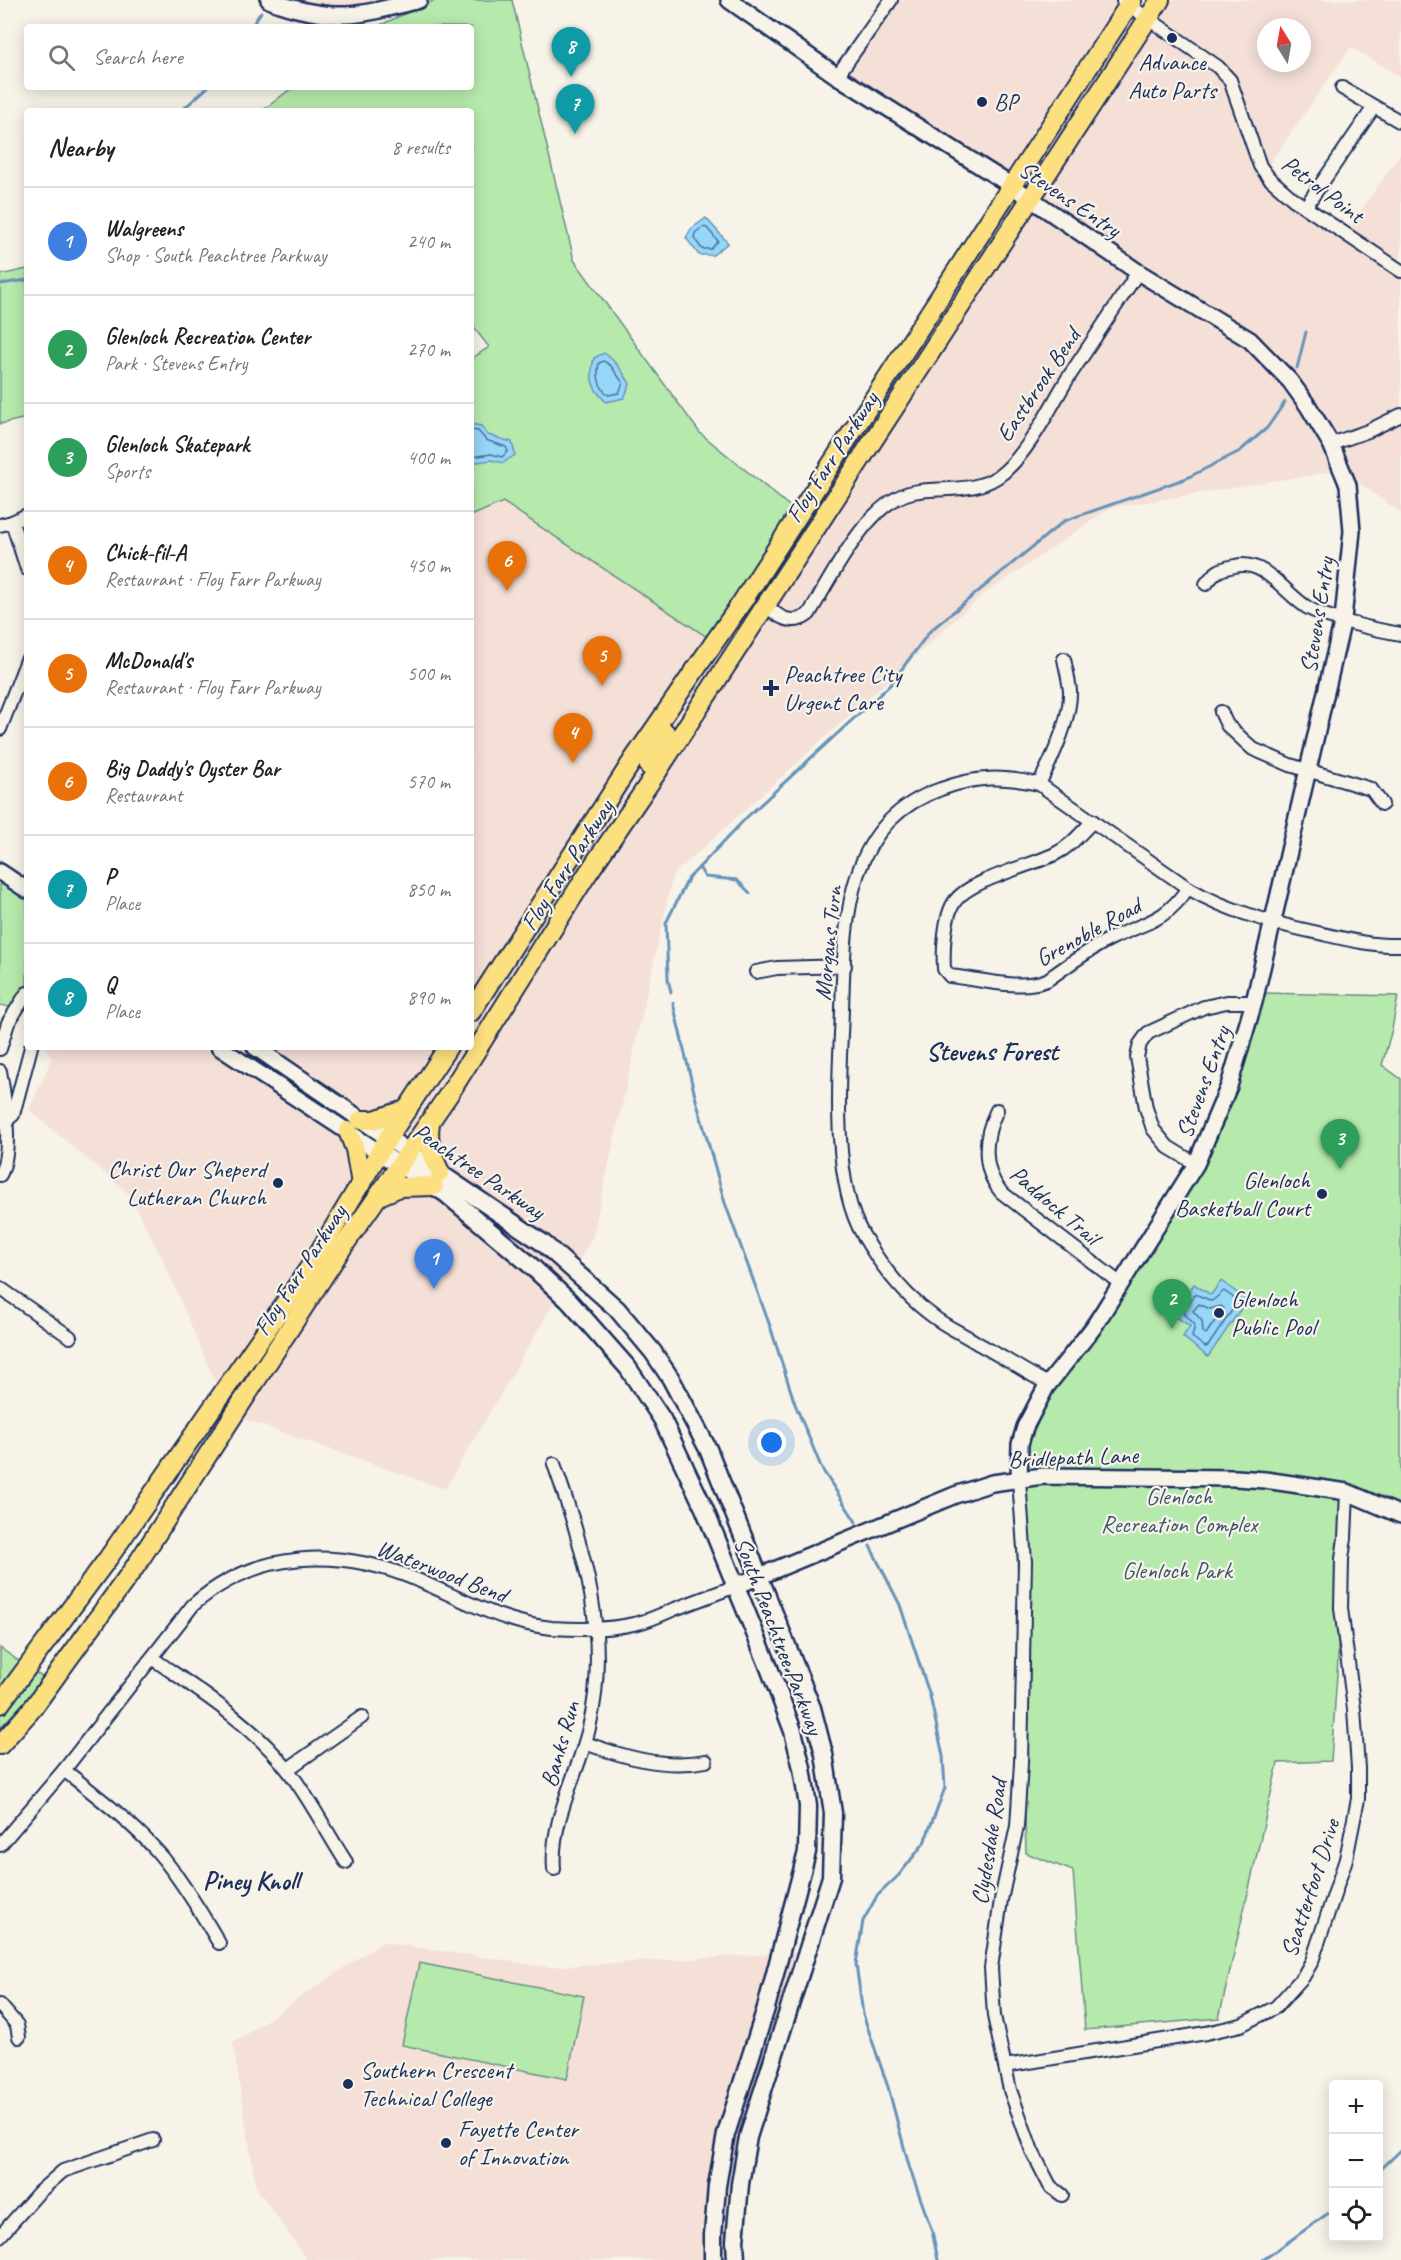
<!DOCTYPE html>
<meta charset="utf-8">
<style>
:root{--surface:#fff;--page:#f2f2f2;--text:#222;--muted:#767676;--line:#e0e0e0;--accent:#1b2f5e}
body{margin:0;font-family:Caveat,sans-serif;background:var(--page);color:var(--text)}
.controls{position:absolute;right:18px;bottom:18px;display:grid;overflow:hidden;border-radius:6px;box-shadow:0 3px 15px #0003}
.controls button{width:54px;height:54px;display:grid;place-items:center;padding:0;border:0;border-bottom:2px solid var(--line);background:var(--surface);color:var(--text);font:30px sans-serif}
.compass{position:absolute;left:1257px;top:18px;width:54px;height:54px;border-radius:50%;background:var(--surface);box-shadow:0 3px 15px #0003;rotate:349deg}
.you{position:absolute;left:772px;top:1443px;width:21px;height:21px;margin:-15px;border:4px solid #fff;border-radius:50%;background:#1a73e8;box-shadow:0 0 0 9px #1a73e833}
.badge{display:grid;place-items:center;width:39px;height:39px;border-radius:50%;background:var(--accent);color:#fff;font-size:20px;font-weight:700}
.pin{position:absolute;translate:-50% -50px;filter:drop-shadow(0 2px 3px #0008)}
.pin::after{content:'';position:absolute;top:32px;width:21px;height:18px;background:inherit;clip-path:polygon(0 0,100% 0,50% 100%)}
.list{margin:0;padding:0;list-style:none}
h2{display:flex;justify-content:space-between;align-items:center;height:78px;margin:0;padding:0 24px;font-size:26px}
h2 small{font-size:20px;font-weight:400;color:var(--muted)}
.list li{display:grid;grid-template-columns:39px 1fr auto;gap:18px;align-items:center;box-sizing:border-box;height:108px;padding:0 24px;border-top:2px solid var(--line)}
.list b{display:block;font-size:22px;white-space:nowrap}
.list p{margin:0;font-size:20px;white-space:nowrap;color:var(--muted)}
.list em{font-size:20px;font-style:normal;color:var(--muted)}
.icon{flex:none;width:33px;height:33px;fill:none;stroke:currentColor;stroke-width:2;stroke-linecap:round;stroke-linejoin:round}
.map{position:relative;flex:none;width:1401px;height:2260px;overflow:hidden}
.search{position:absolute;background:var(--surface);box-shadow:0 3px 15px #0003;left:24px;top:24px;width:450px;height:66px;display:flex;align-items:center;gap:15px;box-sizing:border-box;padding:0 21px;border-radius:6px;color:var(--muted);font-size:22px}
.panel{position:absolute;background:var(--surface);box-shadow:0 3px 15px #0003;left:24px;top:108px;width:450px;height:942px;border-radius:6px}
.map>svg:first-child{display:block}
.built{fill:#f5e0d7;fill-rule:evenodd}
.green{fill:#b6eaac;stroke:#688c85;stroke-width:1.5}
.water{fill:#96d6f8;stroke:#6593ba;stroke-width:1.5}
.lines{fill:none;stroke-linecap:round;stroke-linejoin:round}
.shore{stroke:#4c729c;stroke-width:1.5}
.stream{stroke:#6593ba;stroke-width:3}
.minor-casing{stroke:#1b2f5e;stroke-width:16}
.tertiary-casing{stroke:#1b2f5e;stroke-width:20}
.secondary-casing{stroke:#1b2f5e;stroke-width:21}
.primary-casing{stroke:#1b2f5e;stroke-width:22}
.minor{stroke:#f7f3e8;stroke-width:12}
.tertiary{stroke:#f7f3e8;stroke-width:15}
.secondary{stroke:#f7f3e8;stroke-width:16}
.primary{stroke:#fce080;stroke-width:18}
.poi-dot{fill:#1b2f5e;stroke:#f7f3e8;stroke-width:2}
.labels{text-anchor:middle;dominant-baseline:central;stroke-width:4.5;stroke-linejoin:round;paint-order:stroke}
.poi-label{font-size:24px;fill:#1b2f5e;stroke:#f7f3e8;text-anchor:start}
.street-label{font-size:24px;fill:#1b2f5e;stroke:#f7f3e8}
.park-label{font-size:24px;fill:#3a546e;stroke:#f7f3e8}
.neighbourhood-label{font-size:26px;font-weight:bold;fill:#1b2f5e;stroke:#f7f3e8}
</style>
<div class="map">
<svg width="1401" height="2260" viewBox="0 0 1401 2260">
<rect width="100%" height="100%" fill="#f7f3e8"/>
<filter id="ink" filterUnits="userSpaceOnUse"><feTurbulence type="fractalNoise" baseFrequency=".0167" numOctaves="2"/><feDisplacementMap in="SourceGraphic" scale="12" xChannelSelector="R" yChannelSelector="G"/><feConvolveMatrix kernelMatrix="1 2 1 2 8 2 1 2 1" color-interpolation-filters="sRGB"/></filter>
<g filter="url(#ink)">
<!-- built -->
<g class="built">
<polygon points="270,0 417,0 345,15"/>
<path d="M891 0H1401V77L1351 47 1261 176 1348 230 1401 152V513L1341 470 1110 508 980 597 673 875 593 1236 445 1489 229 1414 163 1260 128 1193 29 1110 52 1058 45 1047H471V516L503 501 715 643 906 341 1016 201 885 101 837 76ZM1266 27H1302V63H1266Z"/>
<polygon points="382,1942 548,1967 808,1952 748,2137 741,2260 307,2260 256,2187 233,2043"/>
</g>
<!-- green -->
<g class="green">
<polygon points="435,0 512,0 574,260 700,433 793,509 716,643 503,502 471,516 471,359 489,347 471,324 471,111 262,111 293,87 471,87 471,27 376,27"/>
<polygon points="27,269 27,418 0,424 0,275"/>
<polygon points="0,861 27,879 27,1005 23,1010 0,1005"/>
<polygon points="1258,993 1398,996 1392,1029 1382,1065 1401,1079 1401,1516 1344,1492 1338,1564 1338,1660 1331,1761 1278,1763 1219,2018 1085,2030 1073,1871 1026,1853 1015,1479 1070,1343 1190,1173"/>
<polygon points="0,1648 45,1679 0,1728"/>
<polygon points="419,1963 584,1996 567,2079 402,2045"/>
</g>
<!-- water -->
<g class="water">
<polygon points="706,218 728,243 713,255 699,255 686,238 691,229"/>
<path d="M604 353C616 361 623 372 630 384L624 398 606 402C591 387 589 379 594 358Z"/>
<polygon points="471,424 481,426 488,435 512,442 515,455 503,463 491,460 471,463"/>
<polygon points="1221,1281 1247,1300 1208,1357 1183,1337 1190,1326 1173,1315 1194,1284 1211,1295"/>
</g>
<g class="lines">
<!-- shore -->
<g class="shore">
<polygon points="703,227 707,228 718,241 711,249 702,249 694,238 695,233"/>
<path d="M604 361 611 366 623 383 619 393 608 395C598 386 596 376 599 363Z"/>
<polyline points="471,430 478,431 486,440 506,447 508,451 502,457 491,454 471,457"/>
<polygon points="1224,1291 1237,1300 1237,1303 1208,1346 1205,1347 1192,1337 1195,1325 1183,1312 1195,1294 1212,1301"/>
<polygon points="1199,1304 1210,1309 1221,1306 1224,1308 1206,1334 1203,1332 1202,1321 1193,1311"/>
</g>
<!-- stream -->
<g class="stream">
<polyline points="251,27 261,12"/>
<polyline points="181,111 208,87"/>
<polyline points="0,284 27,280"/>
<polyline points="1297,368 1306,332"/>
<polyline points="699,867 705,877 737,880 750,893"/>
<polyline points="671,992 668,979 666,923 688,879 747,817 890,685 930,631 1064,521 1187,478 1240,451 1267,428 1285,402"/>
<polyline points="673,1003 695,1096 725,1203 770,1326 795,1404 822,1469 856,1522"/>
<polyline points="870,1546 900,1605 930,1696 943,1756 945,1788 924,1843 899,1875 877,1896 863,1921 856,1964 863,2014 888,2087 909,2166 932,2231 938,2260"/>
<polyline points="1378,2172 1401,2150"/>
<polyline points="1263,2260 1334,2209"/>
</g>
<defs>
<g id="minor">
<polyline points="1123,1 1218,67 1230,80 1260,166 1269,178 1293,199 1401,271"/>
<polyline points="837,76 891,0"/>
<polyline points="1342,88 1401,122"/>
<polyline points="1306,206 1374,107"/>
<polyline points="1331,444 1368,431 1401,415"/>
<polyline points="12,522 27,569"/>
<polyline points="0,525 12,522 27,515"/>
<path d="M1206 584C1216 571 1219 569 1235 566 1265 559 1285 594 1308 608 1329 619 1376 630 1401 634"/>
<path d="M766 603C777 619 794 626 809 614 832 577 867 501 913 492 945 486 977 495 1004 472 1031 448 1049 409 1068 378 1091 343 1115 308 1138 272"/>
<polyline points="1221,712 1227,725 1253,749 1290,765 1371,789 1382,804"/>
<polyline points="0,729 27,660"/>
<path d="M1039 784C1052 759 1071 719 1070 691 1069 680 1066 669 1064 659"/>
<path d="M1093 821C1081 833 1071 846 1055 854 1030 866 970 880 955 901 944 916 943 951 944 969L950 976C979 979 1020 991 1047 980 1067 966 1088 950 1110 939 1145 922 1164 923 1188 888"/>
<polyline points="756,972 777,968 845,966"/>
<polyline points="0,1049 8,1023 27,993"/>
<path d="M0 1071C5 1098 13 1150 0 1175"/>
<path d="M997 1110C984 1136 981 1168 1001 1192L1121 1284"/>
<polyline points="6,1121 13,1115 31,1047"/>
<polyline points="1196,1164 1168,1147 1153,1129 1146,1108 1137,1057 1140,1044 1148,1033 1204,1007 1227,1002 1254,1002"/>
<polyline points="0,1288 70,1337"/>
<path d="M1048 1384C1024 1371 1001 1356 977 1343 963 1334 947 1327 934 1317 906 1297 881 1266 863 1235 834 1186 838 1091 841 1034 846 943 834 826 941 789 976 776 1003 776 1039 784L1188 888C1229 912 1276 924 1323 934 1349 940 1374 946 1401 945"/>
<path d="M554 1464C584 1550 611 1637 589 1728 578 1775 550 1820 554 1869"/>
<polyline points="1019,1480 1025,1562 1021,1763 1017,1826 1001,1900 991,1968 994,2016 1010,2090 1032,2151 1050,2186 1062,2195"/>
<path d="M152 1658C199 1691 251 1723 287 1769 308 1795 327 1833 346 1862"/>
<path d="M585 1743C624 1757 664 1769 706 1761"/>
<polyline points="288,1769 362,1717"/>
<path d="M64 1770C97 1796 130 1821 158 1852 181 1879 201 1912 219 1943"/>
<path d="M0 1845 64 1770 193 1605C257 1549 339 1548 415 1579 461 1598 501 1623 552 1628 581 1630 610 1630 638 1623 650 1620 661 1615 672 1610 693 1602 715 1594 736 1586"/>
<polyline points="0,2005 17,2025 19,2037"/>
<polyline points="1005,2066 1206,2033 1241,2025 1276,2007 1303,1977 1312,1961 1346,1859 1358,1799 1358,1768 1354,1709 1341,1608 1342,1559 1345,1538 1347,1492"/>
<polyline points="0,2236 39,2192 63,2171 153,2140"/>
</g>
<g id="tertiary">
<path d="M269 0C291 9 322 16 346 15 370 14 395 6 419 0"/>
<polyline points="729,0 837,76 1012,186 1138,272 1250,340 1290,381 1308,406 1331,444 1348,485 1352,531 1343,619 1254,1002 1229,1086 1196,1164 1093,1328 1046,1387 1025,1427 1020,1444 1019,1480"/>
<polyline points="0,872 27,890"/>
<polyline points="219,1047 380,1153"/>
<polyline points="255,1047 388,1138"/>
<polyline points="736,1586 955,1495 992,1483 1043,1476 1236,1478 1265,1480 1347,1492 1401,1515"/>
</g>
<g id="secondary">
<polyline points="388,1138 543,1243 617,1309 653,1352 671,1379 708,1449 812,1708 824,1754 833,1813 831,1877 748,2137 740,2184 735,2241 736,2260"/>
<polyline points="380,1153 445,1193 529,1264 569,1301 628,1368 662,1419 704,1508 768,1665 793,1731 802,1768 808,1806 807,1852 766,2008 726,2134 717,2186 713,2235 713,2260"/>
</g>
<g id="primary">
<polyline points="657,772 649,766 650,759 665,732"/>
<polyline points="471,1012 633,760 742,602 1132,0"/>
<polyline points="361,1120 374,1120 408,1109"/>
<path d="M430 1123C427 1142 432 1155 440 1172"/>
<polyline points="348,1131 355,1149 361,1184"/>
<polyline points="379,1196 400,1187 434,1186"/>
<polyline points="0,1704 109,1557 312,1264 388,1138 448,1047"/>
<polyline points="0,1745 32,1709 137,1564 340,1251 449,1094 586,876 657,772 1160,0"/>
</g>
</defs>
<!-- minor casing -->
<use href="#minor" class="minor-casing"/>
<!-- tertiary casing -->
<use href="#tertiary" class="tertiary-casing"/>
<!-- secondary casing -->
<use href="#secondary" class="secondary-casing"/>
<!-- primary casing -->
<use href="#primary" class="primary-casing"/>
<!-- minor -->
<use href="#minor" class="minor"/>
<!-- tertiary -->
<use href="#tertiary" class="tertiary"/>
<!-- secondary -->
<use href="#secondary" class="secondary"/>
<!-- primary -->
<use href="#primary" class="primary"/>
</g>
</g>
<!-- markers -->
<g class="poi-dot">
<circle cx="1172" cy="38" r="6"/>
<circle cx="982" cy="102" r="6"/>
<path d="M768 679h6v6h6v6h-6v6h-6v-6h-6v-6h6z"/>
<circle cx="278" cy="1183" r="6"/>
<circle cx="1322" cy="1194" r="6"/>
<circle cx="1219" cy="1313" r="6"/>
<circle cx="348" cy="2084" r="6"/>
<circle cx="446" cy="2143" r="6"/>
</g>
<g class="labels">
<!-- poi labels -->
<g class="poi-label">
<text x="1172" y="62" text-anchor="middle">Advance<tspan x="1172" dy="28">Auto Parts</tspan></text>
<text x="994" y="102">BP</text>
<text x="784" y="674">Peachtree City<tspan x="784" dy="28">Urgent Care</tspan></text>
<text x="266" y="1169" text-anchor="end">Christ Our Sheperd<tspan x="266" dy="28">Lutheran Church</tspan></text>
<text x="1310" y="1180" text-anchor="end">Glenloch<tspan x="1310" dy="28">Basketball Court</tspan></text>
<text x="1231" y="1299">Glenloch<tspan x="1231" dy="28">Public Pool</tspan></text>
<text x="360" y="2070">Southern Crescent<tspan x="360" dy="28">Technical College</tspan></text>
<text x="458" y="2129">Fayette Center<tspan x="458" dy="28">of Innovation</tspan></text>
</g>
<!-- street labels -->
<g class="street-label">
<text transform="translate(1323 189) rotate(37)">Petrol Point</text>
<text transform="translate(1070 199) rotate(34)">Stevens Entry</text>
<text transform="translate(1038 385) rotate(-56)">Eastbrook Bend</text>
<text transform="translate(832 457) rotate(-57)">Floy Farr Parkway</text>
<text transform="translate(1317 615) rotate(-81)">Stevens Entry</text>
<text transform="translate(567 865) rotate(-57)">Floy Farr Parkway</text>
<text transform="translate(1088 932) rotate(-29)">Grenoble Road</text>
<text transform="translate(828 943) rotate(-84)">Morgans Turn</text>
<text transform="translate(1203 1082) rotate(-70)">Stevens Entry</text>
<text transform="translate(479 1171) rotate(34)">Peachtree Parkway</text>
<text transform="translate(1055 1205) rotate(40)">Paddock Trail</text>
<text transform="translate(300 1270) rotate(-57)">Floy Farr Parkway</text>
<text transform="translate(1073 1457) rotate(-2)">Bridlepath Lane</text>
<text transform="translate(442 1571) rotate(21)">Waterwood Bend</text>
<text transform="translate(779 1636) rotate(69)">South Peachtree Parkway</text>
<text transform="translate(560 1744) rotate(-74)">Banks Run</text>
<text transform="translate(989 1842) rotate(-81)">Clydesdale Road</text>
<text transform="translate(1310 1888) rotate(-72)">Scatterfoot Drive</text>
</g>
<!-- park labels -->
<g class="park-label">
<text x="1179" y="1496">Glenloch<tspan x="1179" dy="28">Recreation Complex</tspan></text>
<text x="1177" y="1570">Glenloch Park</text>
</g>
<!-- neighbourhood labels -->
<g class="neighbourhood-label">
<text x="992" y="1051">Stevens Forest</text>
<text x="251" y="1880">Piney Knoll</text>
</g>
</g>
</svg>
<div class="controls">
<button>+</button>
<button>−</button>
<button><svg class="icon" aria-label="locate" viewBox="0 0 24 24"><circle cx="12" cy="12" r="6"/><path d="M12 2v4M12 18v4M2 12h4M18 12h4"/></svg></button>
</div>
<svg class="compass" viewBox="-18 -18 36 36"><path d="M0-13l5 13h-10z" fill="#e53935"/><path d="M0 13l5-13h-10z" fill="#767676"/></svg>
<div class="you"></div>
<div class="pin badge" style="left:434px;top:1289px;background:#3f7fe0">1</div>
<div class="pin badge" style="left:1172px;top:1329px;background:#2e9e5b">2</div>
<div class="pin badge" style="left:1340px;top:1169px;background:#2e9e5b">3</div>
<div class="pin badge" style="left:573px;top:763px;background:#e8710a">4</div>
<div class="pin badge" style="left:602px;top:686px;background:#e8710a">5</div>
<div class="pin badge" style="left:507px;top:591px;background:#e8710a">6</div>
<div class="pin badge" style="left:575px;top:134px;background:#0f9aa8">7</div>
<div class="pin badge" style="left:571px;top:77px;background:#0f9aa8">8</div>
<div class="search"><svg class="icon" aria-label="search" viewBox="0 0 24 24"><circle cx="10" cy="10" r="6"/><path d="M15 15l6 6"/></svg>Search here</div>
<section class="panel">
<h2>Nearby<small>8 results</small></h2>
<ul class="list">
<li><span class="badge" style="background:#3f7fe0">1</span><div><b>Walgreens</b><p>Shop · South Peachtree Parkway</p></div><em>240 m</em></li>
<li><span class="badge" style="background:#2e9e5b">2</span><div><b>Glenloch Recreation Center</b><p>Park · Stevens Entry</p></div><em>270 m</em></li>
<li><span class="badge" style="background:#2e9e5b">3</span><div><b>Glenloch Skatepark</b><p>Sports</p></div><em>400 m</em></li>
<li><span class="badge" style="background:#e8710a">4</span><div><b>Chick-fil-A</b><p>Restaurant · Floy Farr Parkway</p></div><em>450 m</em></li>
<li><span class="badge" style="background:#e8710a">5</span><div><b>McDonald's</b><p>Restaurant · Floy Farr Parkway</p></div><em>500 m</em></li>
<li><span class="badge" style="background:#e8710a">6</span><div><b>Big Daddy's Oyster Bar</b><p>Restaurant</p></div><em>570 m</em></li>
<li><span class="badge" style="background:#0f9aa8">7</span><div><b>P</b><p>Place</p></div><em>850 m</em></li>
<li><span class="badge" style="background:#0f9aa8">8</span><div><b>Q</b><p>Place</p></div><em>890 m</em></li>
</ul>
</section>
</div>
